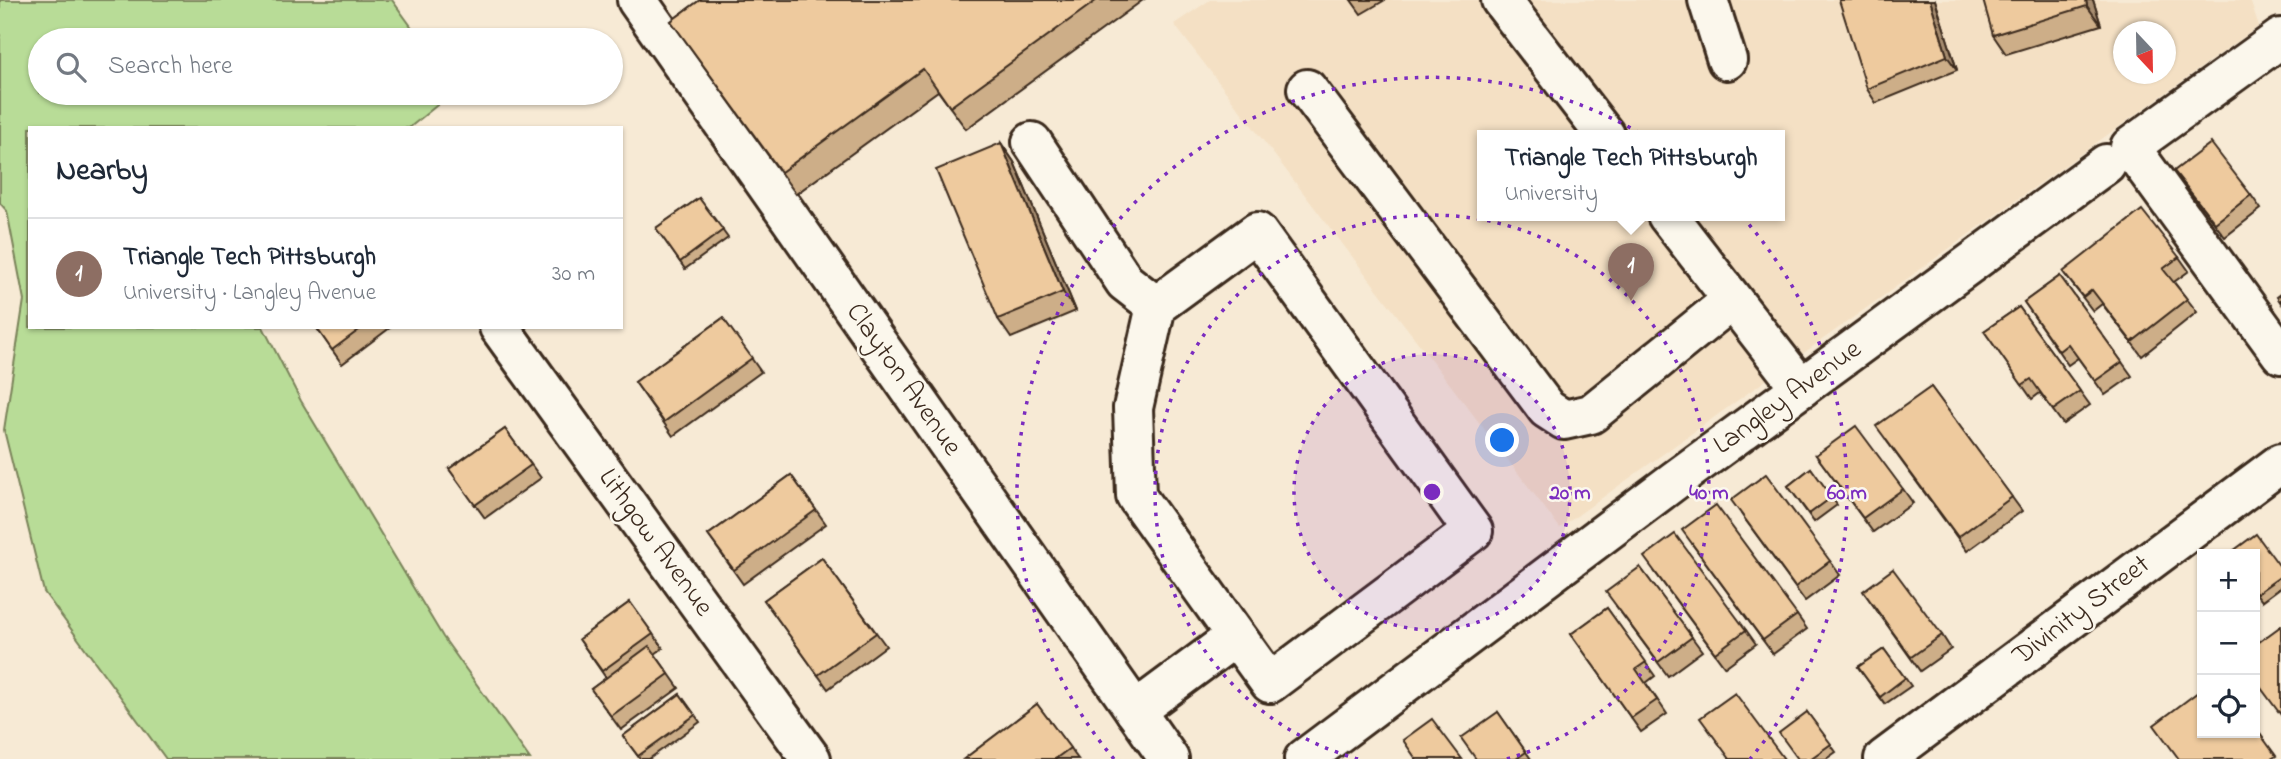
<!DOCTYPE html>
<meta charset="utf-8">
<style>
:root{--surface:#fff;--page:#f2f2f3;--text:#1f2937;--muted:#747a83;--line:#e0e1e3;--accent:#d93025}
body{margin:0;font-family:"Indie Flower",sans-serif;background:var(--page);color:var(--text)}
.controls{position:absolute;right:21px;bottom:21px;display:grid;overflow:hidden;border-radius:0px;box-shadow:0 2px 5px #0004}
.controls button{width:63px;height:63px;display:grid;place-items:center;padding:0;border:0;border-bottom:2px solid var(--line);background:var(--surface);color:var(--text);font:35px sans-serif}
.compass{position:absolute;left:2113px;top:21px;width:63px;height:63px;border-radius:50%;background:var(--surface);box-shadow:0 2px 5px #0004;rotate:158deg}
.you{position:absolute;left:1503px;top:441px;width:24px;height:24px;margin:-18px;border:5px solid #fff;border-radius:50%;background:#1a73e8;box-shadow:0 0 0 10px #1a73e833}
.badge{display:grid;place-items:center;width:46px;height:46px;border-radius:50%;background:var(--accent);color:#fff;font-size:23px;font-weight:700}
.pin{position:absolute;translate:-50% -58px;filter:drop-shadow(0 2px 4px #0008)}
.pin::after{content:'';position:absolute;top:37px;width:24px;height:21px;background:inherit;clip-path:polygon(0 0,100% 0,50% 100%)}
.popup{position:absolute;left:1477px;top:130px;width:308px;height:91px;box-sizing:border-box;display:grid;place-content:center;border-radius:0px;background:var(--surface);filter:drop-shadow(0 2px 5px #0005);font-size:23px;white-space:nowrap;color:var(--muted)}
.popup b{font-size:26px;color:var(--text)}
.popup::after{content:'';position:absolute;left:50%;top:100%;margin-left:-14px;border:14px solid transparent;border-top-color:var(--surface)}
.list{margin:0;padding:0;list-style:none}
h2{display:flex;justify-content:space-between;align-items:center;height:91px;margin:0;padding:0 28px;font-size:30px}
h2 small{font-size:23px;font-weight:400;color:var(--muted)}
.list li{display:grid;grid-template-columns:46px 1fr auto;gap:21px;align-items:center;box-sizing:border-box;height:112px;padding:0 28px;border-top:2px solid var(--line)}
.list b{display:block;font-size:26px;white-space:nowrap}
.list p{margin:0;font-size:23px;white-space:nowrap;color:var(--muted)}
.list em{font-size:23px;font-style:normal;color:var(--muted)}
.icon{flex:none;width:38px;height:38px;fill:none;stroke:currentColor;stroke-width:2;stroke-linecap:round;stroke-linejoin:round}
.map{position:relative;flex:none;width:2281px;height:759px;overflow:hidden}
.search{position:absolute;background:var(--surface);box-shadow:0 2px 5px #0004;left:28px;top:28px;width:595px;height:77px;display:flex;align-items:center;gap:18px;box-sizing:border-box;padding:0 24px;border-radius:38px;color:var(--muted);font-size:26px}
.panel{position:absolute;background:var(--surface);box-shadow:0 2px 5px #0004;left:28px;top:126px;width:595px;height:203px;border-radius:0px}
.map>svg:first-child{display:block}
.built{fill:#f4e0c4;fill-rule:evenodd}
.green{fill:#b8dc97;stroke:#7a835a;stroke-width:2}
.lines{fill:none;stroke-linecap:round;stroke-linejoin:round}
.minor-casing{stroke:#3b2a1e;stroke-width:44}
.minor{stroke:#fbf7ec;stroke-width:38}
.wall{fill:#cdae88;stroke:#3b2a1e;stroke-width:2}
.shaded-wall{fill:#a78d6f;stroke:#3b2a1e;stroke-width:2}
.building{fill:#eeca9e;stroke:#3b2a1e;stroke-width:2}
.ring{fill:none;stroke:#7b2cbf;stroke-width:3.5;stroke-dasharray:3.5 7}
.labels{text-anchor:middle;dominant-baseline:central;stroke-width:5;stroke-linejoin:round;paint-order:stroke}
.street-label{font-size:28px;fill:#3b2a1e;stroke:#fbf7ec}
.centre{fill:#7b2cbf;stroke:#fbf7ec;stroke-width:3.5}
.ring-label{font-size:21px;text-anchor:middle;font-weight:bold;fill:#7b2cbf;stroke:#fbf7ec;stroke-width:5;stroke-linejoin:round;paint-order:stroke}
</style>
<div class="map">
<svg width="2281" height="759" viewBox="0 0 2281 759">
<rect width="100%" height="100%" fill="#f7ead5"/>
<filter id="ink" filterUnits="userSpaceOnUse"><feTurbulence type="fractalNoise" baseFrequency=".0143" numOctaves="2"/><feDisplacementMap in="SourceGraphic" scale="14" xChannelSelector="R" yChannelSelector="G"/><feConvolveMatrix kernelMatrix="1 2 1 2 8 2 1 2 1" color-interpolation-filters="sRGB"/></filter>
<g filter="url(#ink)">
<!-- built -->
<path class="built" d="M1210 0H2250L2259 26 1560 528 1174 24ZM2124 32H2166V74H2124ZM1482 135H1780V215H1482Z"/>
<!-- green -->
<polygon class="green" points="0,0 392,0 421,40 40,40 40,93 452,93 409,128 30,128 30,327 263,327 301,401 443,637 530,759 166,759 44,592 4,430 24,300 7,211 0,203"/>
<g class="lines">
<defs>
<g id="minor">
<polyline points="637,0 1169,759"/>
<polyline points="1501,0 1605,135"/>
<polyline points="1708,0 1727,60"/>
<polyline points="2281,38 2130,147 2281,354"/>
<polyline points="1307,89 1547,409 1564,420 1591,414 1732,300"/>
<polyline points="1032,142 1125,282 1156,306"/>
<polyline points="1667,215 1801,388"/>
<polyline points="499,327 811,759"/>
<polyline points="1135,711 1236,636 1270,683 1473,531 1257,232 1156,306 1133,408 1136,496 1236,636"/>
<polyline points="1304,759 1674,481 2106,164"/>
<polyline points="1884,759 2281,463"/>
</g>
</defs>
<!-- minor casing -->
<use href="#minor" class="minor-casing"/>
<!-- minor -->
<use href="#minor" class="minor"/>
</g>
<!-- wall -->
<g class="wall">
<polygon points="700,0 1143,0 966,129 938,91 796,194 671,21"/>
<polygon points="1351,0 1385,0 1361,14"/>
<polygon points="1935,0 1957,70 1876,103 1867,89"/>
<polygon points="2093,0 2101,25 2006,54 1993,35"/>
<polygon points="1001,143 1014,162 1076,311 1011,338 998,319"/>
<polygon points="2174,171 2251,195 2261,209 2225,237"/>
<polygon points="699,198 728,238 685,269 656,228"/>
<polygon points="2179,257 2189,271 2174,282 2197,312 2142,356 2102,304 2093,311 2063,272"/>
<polygon points="2060,276 2132,376 2105,395 2078,358 2068,365 2024,302"/>
<polygon points="2019,307 2090,405 2063,424 2040,393 2032,399 1984,331"/>
<polygon points="723,318 761,372 673,436 635,382"/>
<polygon points="316,327 391,327 342,364"/>
<polygon points="1931,387 2022,511 1967,551 1886,440"/>
<polygon points="505,429 541,478 485,518 449,469"/>
<polygon points="1816,455 1903,489 1913,503 1873,532"/>
<polygon points="1811,468 1837,505 1814,522 1788,486"/>
<polygon points="791,475 826,524 743,584 708,535"/>
<polygon points="1741,514 1830,561 1840,575 1805,601"/>
<polygon points="1692,544 1797,615 1807,629 1773,654"/>
<polygon points="822,558 886,646 828,689 764,600"/>
<polygon points="1640,567 1702,651 1668,676 1616,606"/>
<polygon points="2281,568 2281,587 2262,601 2255,592"/>
<polygon points="1654,571 1746,630 1756,644 1725,667"/>
<polygon points="1863,591 1942,635 1951,649 1920,671"/>
<polygon points="630,602 663,648 655,654 679,688 621,730 591,689 606,678 579,639"/>
<polygon points="1607,608 1655,676 1646,683 1667,714 1641,732 1571,634"/>
<polygon points="1884,649 1911,686 1885,704 1858,667"/>
<polygon points="680,694 700,722 649,759 640,759 623,736"/>
<polygon points="1037,704 1078,759 964,759"/>
<polygon points="1498,712 1531,759 1476,759"/>
<polygon points="1807,712 1836,752 1826,759 1798,759"/>
</g>
<!-- shaded-wall -->
<g class="shaded-wall">
<polygon points="1930,0 1935,0 1957,70 1947,56"/>
<polygon points="2086,0 2093,0 2101,25 2087,6"/>
<polygon points="1001,143 1014,162 1076,311 1063,292"/>
</g>
<!-- building -->
<g class="building">
<polygon points="700,0 1097,0 950,107 923,69 781,172 671,21"/>
<polygon points="1839,0 1930,0 1947,56 1867,89"/>
<polygon points="1983,0 2086,0 2087,6 1993,35"/>
<polygon points="1001,143 1063,292 998,319 936,170"/>
<polygon points="2211,143 2251,195 2215,223 2174,171"/>
<polygon points="699,198 723,230 680,262 656,228"/>
<polygon points="2142,210 2179,257 2163,269 2187,299 2132,342 2092,290 2083,297 2063,272"/>
<polygon points="2060,276 2122,362 2095,381 2068,344 2059,351 2024,302"/>
<polygon points="2281,294 2281,303 2277,297"/>
<polygon points="2019,307 2080,391 2053,410 2031,379 2022,385 1984,331"/>
<polygon points="723,318 752,358 664,422 635,382"/>
<polygon points="316,327 363,327 332,350"/>
<polygon points="1931,387 2012,497 1958,537 1876,426"/>
<polygon points="1856,426 1903,489 1863,518 1816,455"/>
<polygon points="505,429 531,465 475,505 449,469"/>
<polygon points="1811,468 1832,497 1809,514 1788,486"/>
<polygon points="1766,474 1830,561 1795,587 1731,500"/>
<polygon points="791,475 816,510 734,570 708,535"/>
<polygon points="1716,505 1797,615 1763,640 1682,530"/>
<polygon points="1675,534 1746,630 1715,653 1644,557"/>
<polygon points="2256,534 2281,568 2281,576 2257,593 2255,591 2255,554 2229,554"/>
<polygon points="822,558 876,633 818,675 764,600"/>
<polygon points="1640,567 1692,637 1658,662 1606,592"/>
<polygon points="1893,569 1942,635 1911,657 1863,591"/>
<polygon points="630,602 653,634 602,671 579,639"/>
<polygon points="1607,608 1646,662 1636,669 1657,700 1631,718 1571,634"/>
<polygon points="2281,626 2281,715 2255,680 2255,645"/>
<polygon points="649,646 669,674 611,716 591,689"/>
<polygon points="1884,649 1905,678 1880,697 1858,667"/>
<polygon points="2202,689 2202,733 2255,733 2255,727 2276,756 2271,759 2179,759 2154,725"/>
<polygon points="1735,693 1784,759 1730,759 1700,718"/>
<polygon points="680,694 695,715 638,756 623,736"/>
<polygon points="1037,704 1070,748 1055,759 964,759"/>
<polygon points="1498,712 1526,752 1516,759 1476,759 1461,738"/>
<polygon points="1807,712 1831,744 1810,759 1798,759 1779,733"/>
<polygon points="1432,719 1462,759 1416,759 1403,740"/>
</g>
</g>
<!-- distance rings -->
<circle cx="1432" cy="492" r="138" fill="#7b2cbf" fill-opacity=".12"/>
<g class="ring">
<circle cx="1432" cy="492" r="138"/>
<path d="M1358 759A277 277 0 1 1 1506 759"/>
<path d="M1114 759A415 415 0 1 1 1750 759"/>
</g>
<g class="labels">
<!-- street labels -->
<g class="street-label">
<text transform="translate(903 380) rotate(55)">Clayton Avenue</text>
<text transform="translate(1788 398) rotate(-36)">Langley Avenue</text>
<text transform="translate(655 543) rotate(54)">Lithgow Avenue</text>
<text transform="translate(2082 611) rotate(-37)">Divinity Street</text>
</g>
</g>
<circle cx="1432" cy="492" r="10" class="centre"/>
<g class="ring-label">
<text x="1570" y="499">20 m</text>
<text x="1709" y="499">40 m</text>
<text x="1847" y="499">60 m</text>
</g>
</svg>
<div class="controls">
<button>+</button>
<button>−</button>
<button><svg class="icon" aria-label="locate" viewBox="0 0 24 24"><circle cx="12" cy="12" r="6"/><path d="M12 2v4M12 18v4M2 12h4M18 12h4"/></svg></button>
</div>
<svg class="compass" viewBox="-18 -18 36 36"><path d="M0-13l5 13h-10z" fill="#e53935"/><path d="M0 13l5-13h-10z" fill="#747a83"/></svg>
<div class="you"></div>
<div class="pin badge" style="left:1631px;top:301px;background:#8d6e63">1</div>
<div class="popup"><b>Triangle Tech Pittsburgh</b>University</div>
<div class="search"><svg class="icon" aria-label="search" viewBox="0 0 24 24"><circle cx="10" cy="10" r="6"/><path d="M15 15l6 6"/></svg>Search here</div>
<section class="panel">
<h2>Nearby<small></small></h2>
<ul class="list">
<li><span class="badge" style="background:#8d6e63">1</span><div><b>Triangle Tech Pittsburgh</b><p>University · Langley Avenue</p></div><em>30 m</em></li>
</ul>
</section>
</div>
